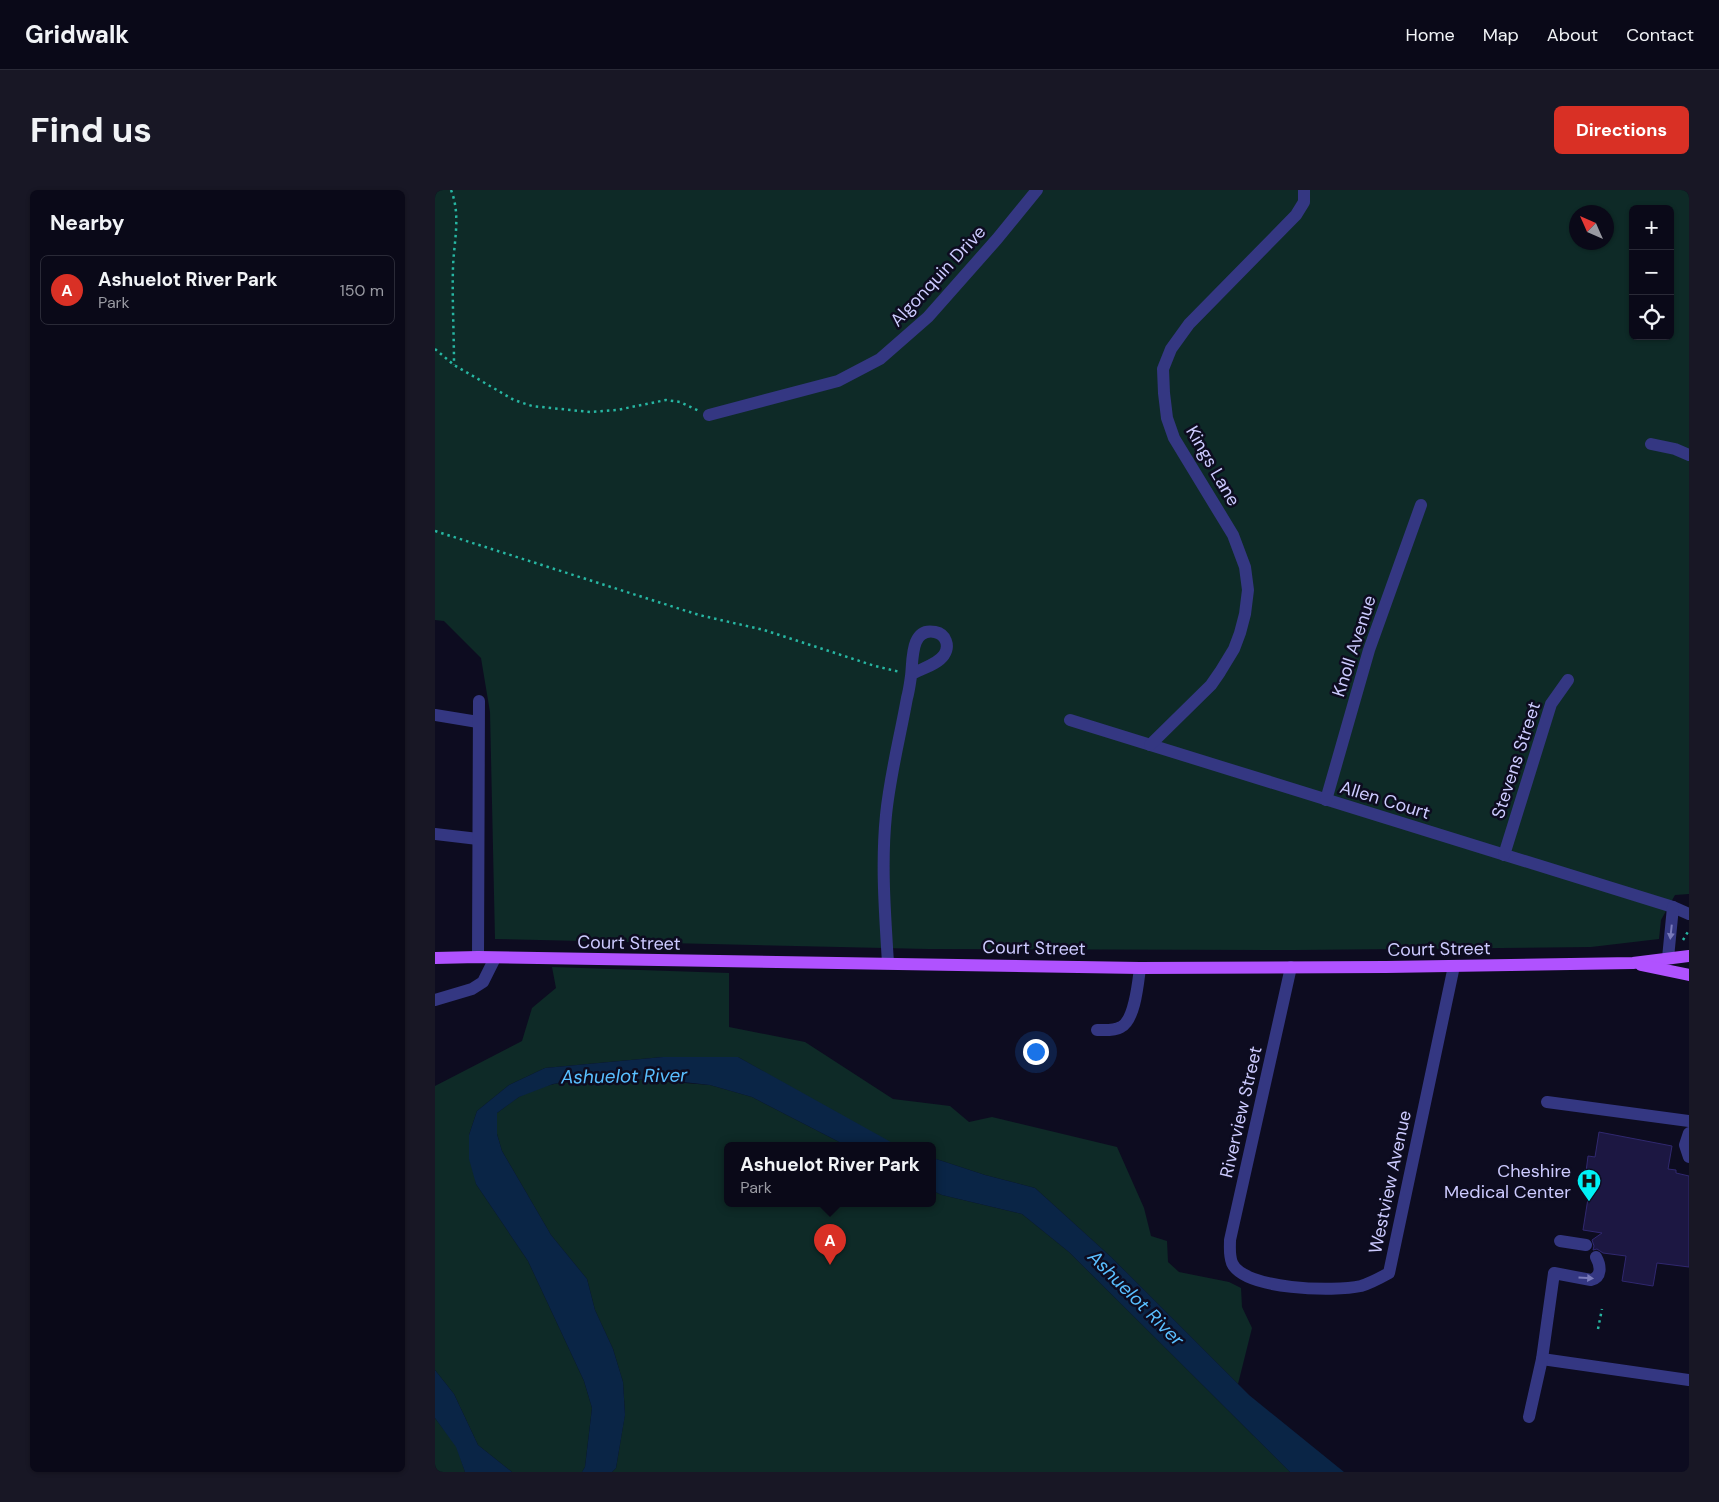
<!DOCTYPE html>
<meta charset="utf-8">
<style>
:root{--surface:#0a0918;--page:#181725;--text:#f1f3f6;--muted:#999aa2;--line:#2a2a37;--accent:#d93025}
body{margin:0;font-family:"DM Sans",sans-serif;background:var(--page);color:var(--text)}
.controls{position:absolute;right:15px;top:15px;display:grid;overflow:hidden;border-radius:8px;box-shadow:0 1px 4px #0004}
.controls button{width:45px;height:45px;display:grid;place-items:center;padding:0;border:0;border-bottom:1px solid var(--line);background:var(--surface);color:var(--text);font:25px sans-serif}
.compass{position:absolute;left:1134px;top:15px;width:45px;height:45px;border-radius:50%;background:var(--surface);box-shadow:0 1px 4px #0004;rotate:315deg}
.you{position:absolute;left:600px;top:861px;width:18px;height:18px;margin:-12px;border:4px solid #fff;border-radius:50%;background:#1a73e8;box-shadow:0 0 0 8px #1a73e833}
.badge{display:grid;place-items:center;width:32px;height:32px;border-radius:50%;background:var(--accent);color:#fff;font-size:16px;font-weight:700}
.pin{position:absolute;translate:-50% -41px;filter:drop-shadow(0 1px 2px #0008)}
.pin::after{content:'';position:absolute;top:26px;width:18px;height:15px;background:inherit;clip-path:polygon(0 0,100% 0,50% 100%)}
.popup{position:absolute;left:289px;top:952px;width:212px;height:65px;box-sizing:border-box;display:grid;place-content:center;border-radius:8px;background:var(--surface);filter:drop-shadow(0 1px 4px #0005);font-size:16px;white-space:nowrap;color:var(--muted)}
.popup b{font-size:19px;color:var(--text)}
.popup::after{content:'';position:absolute;left:50%;top:100%;margin-left:-10px;border:10px solid transparent;border-top-color:var(--surface)}
.list{margin:0;padding:0;list-style:none}
h2{display:flex;justify-content:space-between;align-items:center;height:65px;margin:0;padding:0 20px;font-size:21px}
h2 small{font-size:16px;font-weight:400;color:var(--muted)}
.list li{display:grid;grid-template-columns:32px 1fr auto;gap:15px;align-items:center;box-sizing:border-box;height:70px;margin:0 10px 10px;padding:0 10px;border:1px solid var(--line);border-radius:8px}
.list b{display:block;font-size:19px;white-space:nowrap}
.list p{margin:0;font-size:16px;white-space:nowrap;color:var(--muted)}
.list em{font-size:16px;font-style:normal;color:var(--muted)}
.icon{flex:none;width:28px;height:28px;fill:none;stroke:currentColor;stroke-width:2;stroke-linecap:round;stroke-linejoin:round}
.map{position:relative;flex:none;width:1254px;height:1282px;overflow:hidden;border-radius:8px}
header{display:flex;align-items:center;gap:30px;box-sizing:border-box;height:70px;padding:0 25px;background:var(--surface);border-bottom:1px solid var(--line)}
header strong{font-size:24px}
nav{display:flex;gap:28px;margin-inline-start:auto;font-size:18px}
.intro{display:flex;align-items:center;justify-content:space-between;box-sizing:border-box;height:120px;padding:0 30px}
h1{margin:0;font-size:35px}
.button{padding:12px 22px;border-radius:8px;background:var(--accent);color:#fff;font-size:18px;font-weight:700}
main{display:flex;gap:30px;padding:0 30px}
aside{flex:1;background:var(--surface);border-radius:8px;box-shadow:0 1px 4px #0004}
.map>svg:first-child{display:block}
.green{fill:#0e2a27;fill-rule:evenodd}
.water{fill:#0a2546}
.building{fill:#1c1742;stroke:#30286f}
.lines{fill:none;stroke-linecap:round;stroke-linejoin:round}
.path{stroke:#27b6a2;stroke-width:2.5;stroke-dasharray:2.5 4;stroke-linecap:butt}
.minor{stroke:#343782;stroke-width:12}
.major{stroke:#b052ff;stroke-width:12}
.oneway{fill:#797aba}
.labels{text-anchor:middle;dominant-baseline:central;stroke-width:5;stroke-linejoin:round;paint-order:stroke}
.street-label{font-size:18px;fill:#cdcbff;stroke:#0d0c20}
.poi-label{font-size:18px;fill:#cdcbff;stroke:#0d0c20;text-anchor:end}
.water-label{font-size:19px;font-style:italic;fill:#59bfff;stroke:#0d0c20}
</style>
<header>
<strong>Gridwalk</strong>
<nav><a>Home</a><a>Map</a><a>About</a><a>Contact</a></nav>
</header>
<div class="intro"><h1>Find us</h1><a class="button">Directions</a></div>
<main>
<aside>
<h2>Nearby<small></small></h2>
<ul class="list">
<li><span class="badge">A</span><div><b>Ashuelot River Park</b><p>Park</p></div><em>150 m</em></li>
</ul>
</aside>
<div class="map">
<svg width="1254" height="1282" viewBox="0 0 1254 1282">
<rect width="100%" height="100%" fill="#0d0c20"/>
<!-- green -->
<g class="green">
<path d="M0 0H1254V704L1240 705 1226 730 1224 749 1156 757 861 760 493 759 60 749 55 522 46 468 9 431 0 430ZM1198 19H1235V146H1198ZM1142 22H1172V52H1142Z"/>
<polygon points="117,777 294,783 294,837 370,852 458,909 515,916 534,932 557,927 682,957 709,1018 716,1046 732,1051 733,1072 744,1082 794,1092 806,1098 807,1117 817,1138 803,1194 676,1067 600,998 550,985 498,968 498,956 463,956 458,955 303,867 228,867 110,878 74,895 42,921 34,945 41,994 93,1071 149,1191 157,1218 150,1277 147,1282 77,1282 43,1255 19,1204 0,1180 0,896 87,851 97,818 121,798"/>
<path d="M198 889 275 895 317 907 412 956H292V1014H498V1001L507 1005 587 1024 634 1062 855 1282H177L181 1278 190 1224 188 1192 178 1159 160 1120 152 1089 116 1045 67 961 62 944V923C69 918 76 912 84 907 119 887 160 890 198 889Z"/>
<polygon points="0,1228 22,1257 30,1282 0,1282"/>
</g>
<!-- water -->
<g class="water">
<polygon points="228,867 303,867 463,956 412,956 317,907 275,895 248,892 198,889 145,890 118,894 84,907 62,923 62,944 67,961 116,1045 152,1089 160,1120 178,1159 188,1192 190,1225 181,1278 177,1282 147,1282 150,1277 157,1218 149,1191 93,1071 41,994 34,969 34,945 42,921 74,895 110,878"/>
<polygon points="498,968 550,985 600,998 676,1067 814,1205 909,1282 855,1282 634,1062 587,1024 507,1005 498,1001"/>
<polygon points="0,1180 19,1204 43,1255 77,1282 30,1282 21,1257 0,1228"/>
</g>
<!-- building -->
<polygon class="building" points="1164,942 1237,956 1233,979 1241,980 1241,983 1254,986 1254,1077 1222,1073 1218,1096 1187,1091 1191,1066 1168,1063 1162,1059 1158,1060 1159,1056 1157,1050 1167,1043 1148,1040 1157,983 1151,982 1153,966 1160,967"/>
<g class="lines">
<!-- path -->
<g class="path">
<path d="M16 0C26 25 19 51 18 77 17 109 19 142 19 175"/>
<polyline points="0,159 19,175 79,210 97,216 155,222 182,220 231,210 245,212 264,221"/>
<polyline points="0,341 264,425 329,440 440,476 465,482"/>
<polyline points="1248,750 1254,740"/>
<polyline points="1163,1139 1167,1119"/>
</g>
<!-- minor -->
<g class="minor">
<polyline points="274,225 403,191 445,169 493,127 562,49 602,0"/>
<polyline points="1216,254 1240,259 1254,265"/>
<polyline points="0,525 43,532"/>
<polyline points="635,530 1238,717 1254,724"/>
<polyline points="715,555 776,495 785,482 799,459 805,443 810,424 813,400 810,377 798,345 739,248 732,228 729,203 728,179 736,159 754,134 861,25 869,12 869,0"/>
<polyline points="891,610 934,460 986,315"/>
<polyline points="0,644 43,649"/>
<polyline points="1069,665 1116,514 1133,490"/>
<polyline points="43,767 44,511"/>
<polyline points="1233,768 1238,717"/>
<path d="M453 773C450 724 446 674 451 625 455 585 465 547 472 508 474 501 475 493 476 486 478 471 475 437 500 442 511 444 515 456 509 465 502 475 487 478 477 484"/>
<path d="M856 777 795 1050C795 1058 794 1065 797 1073 809 1100 900 1102 926 1096 936 1093 945 1088 954 1083L1019 776"/>
<polyline points="0,810 37,799 48,792 60,768"/>
<path d="M662 840C670 840 679 841 686 837 700 830 703 793 705 778"/>
<polyline points="1112,912 1254,931"/>
<polyline points="1254,943 1250,955 1254,967"/>
<polyline points="1125,1051 1151,1055"/>
<polyline points="1107,1169 1254,1190"/>
<path d="M1094 1227 1107 1169 1119 1083 1156 1090C1167 1087 1166 1076 1161 1067"/>
</g>
<!-- major -->
<g class="major">
<polyline points="0,768 43,767 705,778 951,777 1198,773 1254,766"/>
<polyline points="1206,775 1254,785"/>
</g>
</g>
<!-- one-way arrows -->
<defs><path id="oneway-solid" d="M-6-.8H1V-3.2L6.5 0L1 3.2V.8H-6Z" transform="scale(1.25)"/></defs>
<g class="oneway">
<use href="#oneway-solid" transform="translate(1236 742) rotate(96)"/>
<use href="#oneway-solid" transform="translate(1151 1088) rotate(3)"/>
</g>
<!-- icons -->
<defs>
<symbol id="hospital-pin" viewBox="-11 -11 22 30"><path d="M0 17L-7.5 6A9.5 9.5 0 1 1 7.5 6Z" fill="#00f1f6" stroke="#0d0c20"/><path d="M-5-5h3v3.5h4V-5h3V5h-3V1.5h-4V5h-3Z" fill="#111"/></symbol>
</defs>
<g fill-rule="evenodd">
<use href="#hospital-pin" x="1140" y="977" width="28" height="38"/>
</g>
<g class="labels">
<!-- street labels -->
<g class="street-label">
<text transform="translate(503 86) rotate(-47)">Algonquin Drive</text>
<text transform="translate(778 276) rotate(60)">Kings Lane</text>
<text transform="translate(919 456) rotate(-72)">Knoll Avenue</text>
<text transform="translate(1081 570) rotate(-72)">Stevens Street</text>
<text transform="translate(950 610) rotate(17)">Allen Court</text>
<text transform="translate(194 753) rotate(1)">Court Street</text>
<text transform="translate(599 758) rotate(1)">Court Street</text>
<text transform="translate(1004 759) rotate(-1)">Court Street</text>
<text transform="translate(806 922) rotate(-77)">Riverview Street</text>
<text transform="translate(955 992) rotate(-78)">Westview Avenue</text>
</g>
<!-- poi labels -->
<g class="poi-label">
<text x="1136" y="981">Cheshire<tspan x="1136" dy="21">Medical Center</tspan></text>
</g>
<!-- water labels -->
<g class="water-label">
<text transform="translate(189 886) rotate(-1)">Ashuelot River</text>
<text transform="translate(701 1108) rotate(45)">Ashuelot River</text>
</g>
</g>
</svg>
<div class="controls">
<button>+</button>
<button>−</button>
<button><svg class="icon" aria-label="locate" viewBox="0 0 24 24"><circle cx="12" cy="12" r="6"/><path d="M12 2v4M12 18v4M2 12h4M18 12h4"/></svg></button>
</div>
<svg class="compass" viewBox="-18 -18 36 36"><path d="M0-13l5 13h-10z" fill="#e53935"/><path d="M0 13l5-13h-10z" fill="#999aa2"/></svg>
<div class="you"></div>
<div class="pin badge" style="left:395px;top:1075px">A</div>
<div class="popup"><b>Ashuelot River Park</b>Park</div>
</div>
</main>
